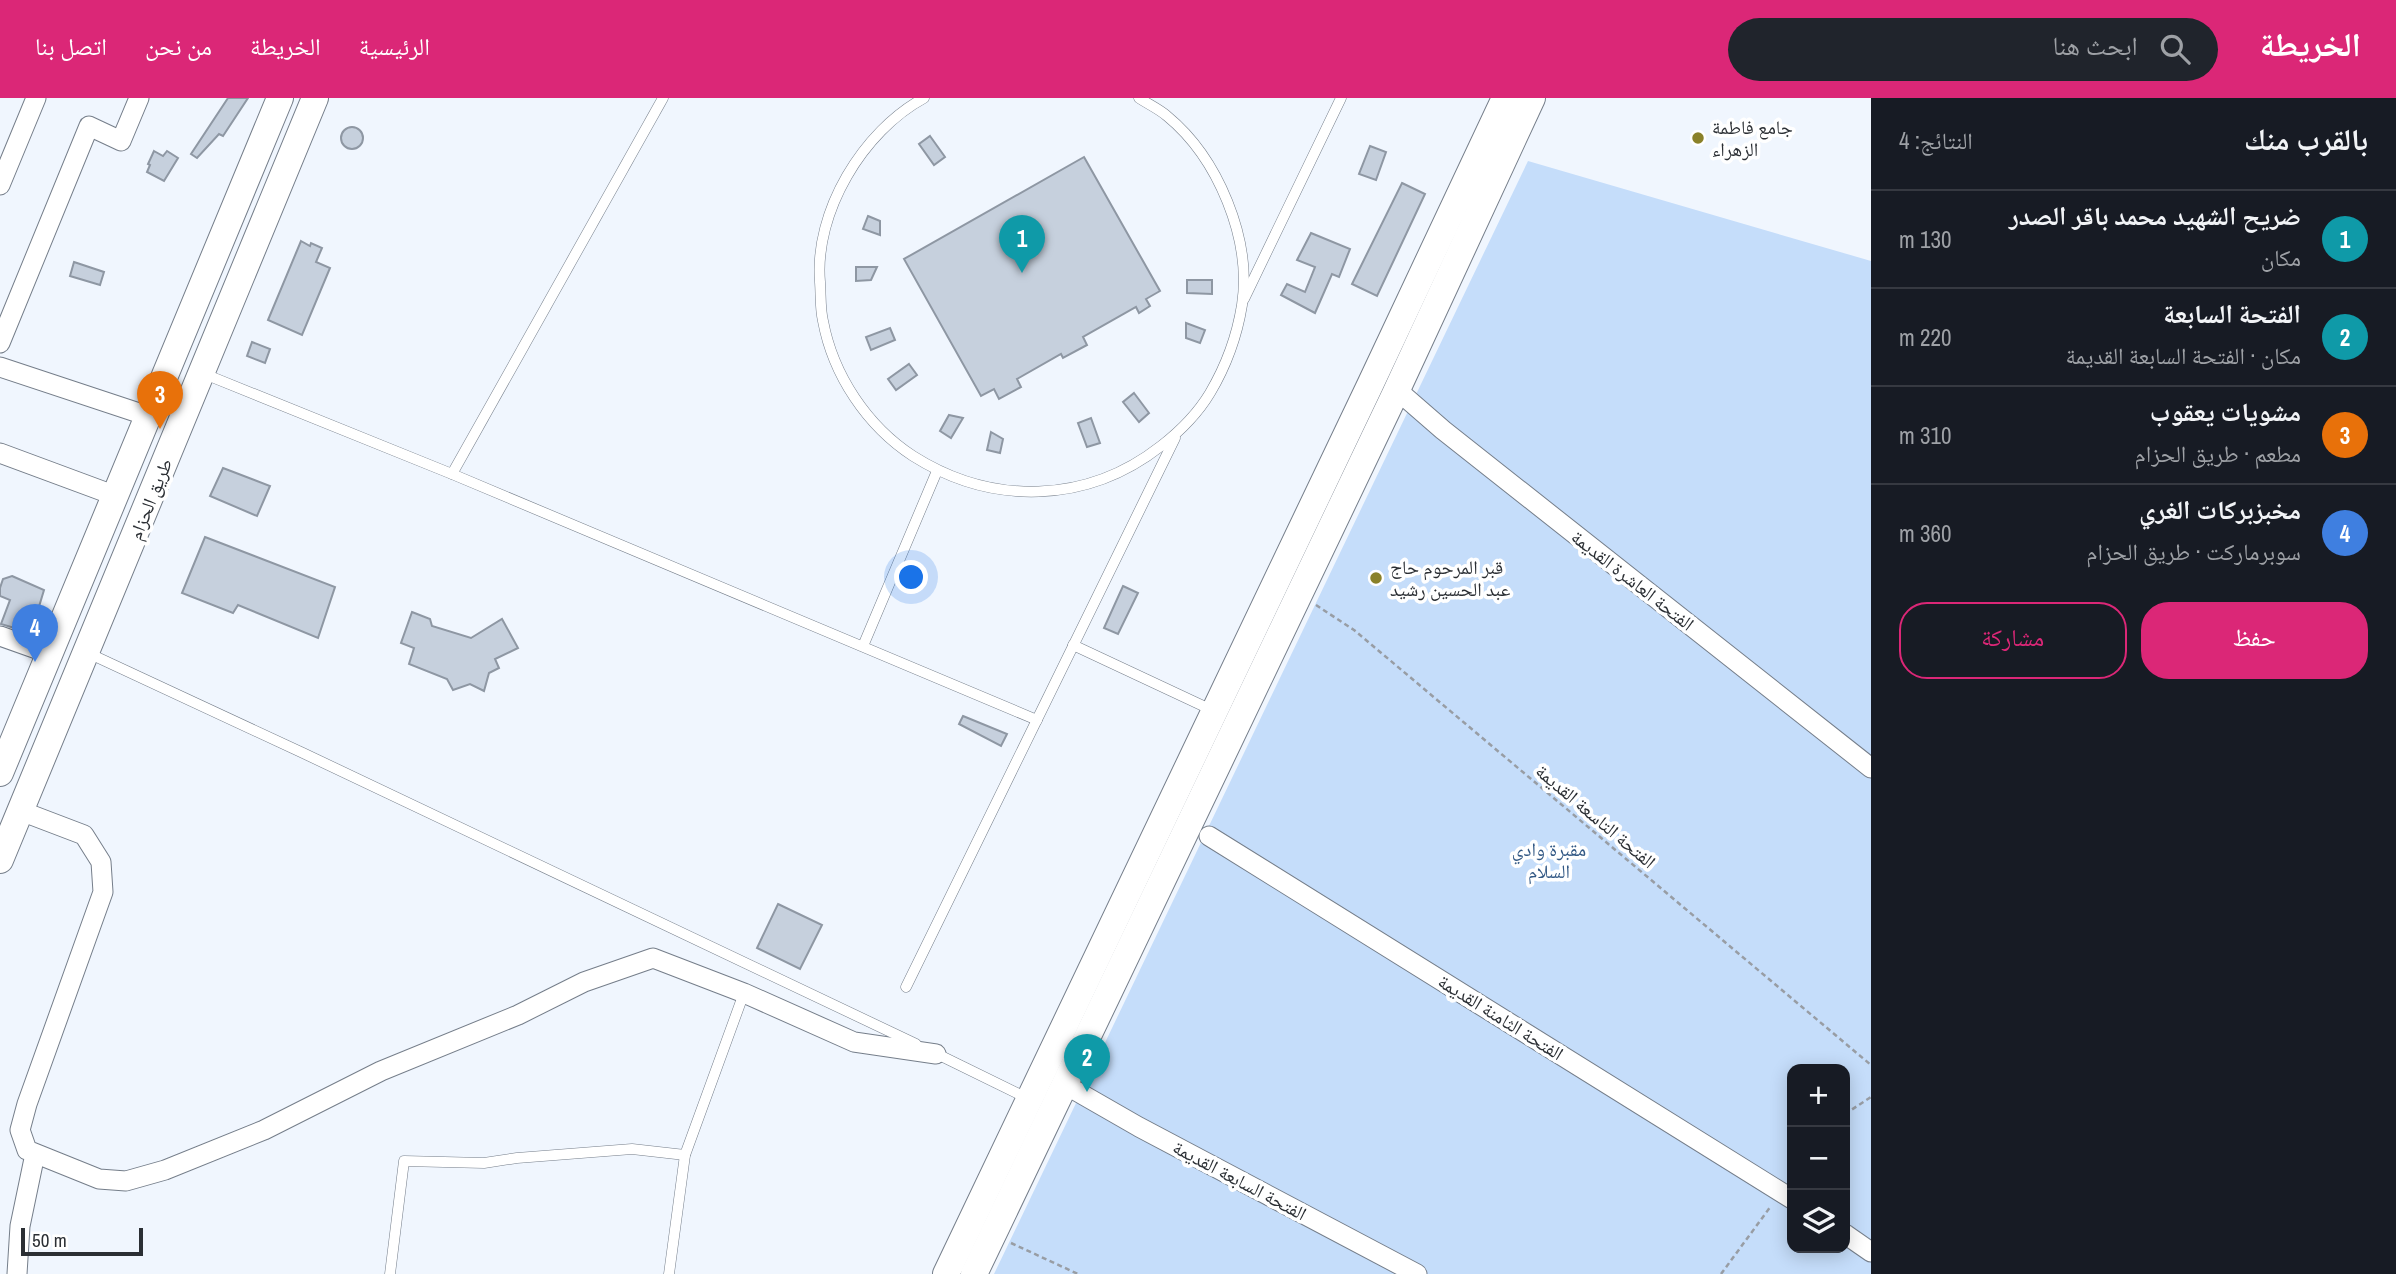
<!DOCTYPE html>
<html lang="ar">
<meta charset="utf-8">
<style>
:root{--surface:#171b24;--page:#20242c;--text:#f1f3f6;--muted:#9ea1a6;--line:#363941;--accent:#db2777}
body{margin:0;font-family:"Archivo Narrow","Noto Naskh Arabic",sans-serif;background:var(--page);color:var(--text);direction:rtl}
.controls{position:absolute;right:21px;bottom:21px;display:grid;overflow:hidden;border-radius:14px;box-shadow:0 4px 18px #0003}
.controls button{width:63px;height:63px;display:grid;place-items:center;padding:0;border:0;border-bottom:2px solid var(--line);background:var(--surface);color:var(--text);font:35px sans-serif}
.scale{position:absolute;left:21px;bottom:18px;width:122px;box-sizing:border-box;padding-left:7px;border:4px solid #2b2f34;border-top:0;font-size:19px;line-height:24px;white-space:nowrap;color:#2b2f34;-webkit-text-stroke:5px #fff;paint-order:stroke}
.you{position:absolute;left:912px;top:480px;width:24px;height:24px;margin:-18px;border:5px solid #fff;border-radius:50%;background:#1a73e8;box-shadow:0 0 0 10px #1a73e833}
.badge{display:grid;place-items:center;width:46px;height:46px;border-radius:50%;background:var(--accent);color:#fff;font-size:23px;font-weight:700}
.pin{position:absolute;translate:-50% -58px;filter:drop-shadow(0 2px 4px #0008)}
.pin::after{content:'';position:absolute;top:37px;width:24px;height:21px;background:inherit;clip-path:polygon(0 0,100% 0,50% 100%)}
.list{margin:0;padding:0;list-style:none}
h2{display:flex;justify-content:space-between;align-items:center;height:91px;margin:0;padding:0 28px;font-size:30px}
h2 small{font-size:23px;font-weight:400;color:var(--muted)}
.list li{display:grid;grid-template-columns:46px 1fr auto;gap:21px;align-items:center;box-sizing:border-box;height:98px;padding:0 28px;border-top:2px solid var(--line)}
.list b{display:block;font-size:26px;white-space:nowrap}
.list p{margin:0;font-size:23px;white-space:nowrap;color:var(--muted)}
.list em{font-size:23px;font-style:normal;color:var(--muted)}
.actions{display:flex;gap:14px;padding:21px 28px}
.actions a{flex:1;padding:16px 0;border:2px solid var(--accent);border-radius:28px;text-align:center;font-size:24px;color:var(--accent)}
.actions .main{background:var(--accent);color:#fff}
.icon{flex:none;width:38px;height:38px;fill:none;stroke:currentColor;stroke-width:2;stroke-linecap:round;stroke-linejoin:round}
.map{position:relative;flex:none;width:1871px;height:1176px;overflow:hidden;direction:ltr}
header{display:flex;align-items:center;gap:42px;box-sizing:border-box;height:98px;padding:0 35px;background:var(--accent);color:#fff}
header strong{font-size:33px}
nav{display:flex;gap:38px;margin-inline-start:auto;font-size:24px}
.search{width:490px;height:63px;background:var(--page);display:flex;align-items:center;gap:18px;box-sizing:border-box;padding:0 24px;border-radius:38px;color:var(--muted);font-size:26px}
main{display:flex}
aside{flex:1;background:var(--surface)}
.map>svg:first-child{display:block}
.green{fill:#c5ddfa;fill-rule:evenodd}
.building{fill:#c6d0dd;stroke:#8e97a3;stroke-width:2}
.lines{fill:none;stroke-linecap:round;stroke-linejoin:round}
.lane-casing{stroke:#757e8a;stroke-width:11}
.street-casing{stroke:#757e8a;stroke-width:21}
.secondary-casing{stroke:#757e8a;stroke-width:28}
.path{stroke:#989da4;stroke-width:2.5;stroke-dasharray:5 3.5;stroke-linecap:butt}
.lane{stroke:#fff;stroke-width:10}
.street{stroke:#fff;stroke-width:19}
.secondary{stroke:#fff;stroke-width:26}
.poi-dot{fill:#8a8129;stroke:#fff;stroke-width:2.5}
.labels{text-anchor:middle;dominant-baseline:central;stroke-width:7;stroke-linejoin:round;paint-order:stroke}
.poi-label{font-size:19px;fill:#2b2f34;stroke:#fff;text-anchor:start}
.street-label{font-size:19px;fill:#2b2f34;stroke:#fff}
.park-label{font-size:19px;fill:#335985;stroke:#fff}
</style>
<header>
<strong>الخريطة</strong>
<div class="search"><svg class="icon" aria-label="search" viewBox="0 0 24 24"><circle cx="10" cy="10" r="6"/><path d="M15 15l6 6"/></svg>ابحث هنا</div>
<nav><a>الرئيسية</a><a>الخريطة</a><a>من نحن</a><a>اتصل بنا</a></nav>
</header>
<main>
<aside>
<h2>بالقرب منك<small>النتائج: 4</small></h2>
<ul class="list">
<li><span class="badge" style="background:#0f9aa8">1</span><div><b>ضريح الشهيد محمد باقر الصدر</b><p>مكان</p></div><em>130 m</em></li>
<li><span class="badge" style="background:#0f9aa8">2</span><div><b>الفتحة السابعة</b><p>مكان · الفتحة السابعة القديمة</p></div><em>220 m</em></li>
<li><span class="badge" style="background:#e8710a">3</span><div><b>مشويات يعقوب</b><p>مطعم · طريق الحزام</p></div><em>310 m</em></li>
<li><span class="badge" style="background:#3f7fe0">4</span><div><b>مخبزبركات الغري</b><p>سوبرماركت · طريق الحزام</p></div><em>360 m</em></li>
</ul>
<div class="actions"><a class="main">حفظ</a><a>مشاركة</a></div>
</aside>
<div class="map">
<svg width="1871" height="1176" viewBox="0 0 1871 1176">
<rect width="100%" height="100%" fill="#f0f6fe"/>
<!-- green -->
<path class="green" d="M1528 63 1871 163V1176H994ZM1792 971H1845V1150H1792Z"/>
<!-- building -->
<g class="building">
<polygon points="228,0 248,0 223,38 219,36 197,60 191,56"/>
<circle cx="352" cy="40" r="11"/>
<polygon points="930,38 945,59 934,67 919,46"/>
<polygon points="1370,48 1386,54 1376,82 1359,76"/>
<polygon points="154,53 163,58 167,53 178,60 164,83 147,74 150,67 148,66"/>
<polygon points="1084,59 1160,193 1146,201 1150,208 1139,215 1136,209 1083,239 1087,247 1063,260 1061,256 1017,281 1021,289 999,301 994,291 981,298 904,161"/>
<polygon points="1402,85 1425,96 1377,198 1352,186"/>
<polygon points="868,118 880,123 880,137 863,131"/>
<polygon points="1311,135 1350,151 1339,179 1332,176 1315,215 1281,197 1287,186 1305,194 1315,169 1297,162"/>
<polygon points="301,143 310,148 311,145 322,150 316,164 330,170 302,237 268,222"/>
<polygon points="74,164 104,174 100,187 70,178"/>
<polygon points="856,169 877,169 871,182 856,183"/>
<polygon points="1187,182 1212,182 1212,196 1187,195"/>
<polygon points="1186,225 1205,232 1200,245 1186,240"/>
<polygon points="890,230 895,242 871,252 866,239"/>
<polygon points="252,244 270,251 265,265 247,258"/>
<polygon points="909,266 917,277 896,292 888,281"/>
<polygon points="1134,295 1149,315 1139,324 1123,304"/>
<polygon points="949,317 963,320 951,340 940,333"/>
<polygon points="1091,320 1100,345 1087,349 1078,325"/>
<polygon points="991,334 1003,341 1000,355 987,352"/>
<polygon points="223,370 270,388 257,418 210,398"/>
<polygon points="205,439 335,489 318,540 238,507 233,515 182,495"/>
<polygon points="12,478 44,492 31,535 1,526 10,502 0,498 0,490 3,481"/>
<polygon points="1123,488 1138,495 1118,536 1104,530"/>
<polygon points="412,514 430,521 432,528 471,540 502,521 518,550 495,561 499,570 489,575 484,593 470,586 453,592 447,581 409,566 414,550 401,545"/>
<polygon points="963,618 1007,636 1001,648 959,626"/>
<polygon points="778,806 822,827 800,871 757,850"/>
</g>
<g class="lines">
<defs>
<g id="lane">
<path d="M924 0C863 33 814 114 820 184 821 197 820 211 823 223 833 277 867 328 913 358 992 408 1087 406 1161 348 1179 334 1198 315 1210 295 1226 268 1237 238 1242 207 1252 141 1218 60 1167 18 1159 11 1148 6 1139 0"/>
<polyline points="1244,201 1341,0"/>
<polyline points="202,275 452,376 1037,622"/>
<polyline points="452,376 663,0"/>
<polyline points="1073,547 1214,613"/>
<polyline points="863,548 937,373"/>
<polyline points="88,555 303,655 916,946"/>
<polyline points="906,889 1175,340"/>
<polyline points="933,954 1029,1001"/>
<polyline points="390,1176 404,1063 484,1065 517,1060 632,1051 685,1057"/>
<polyline points="669,1176 685,1057 744,895"/>
</g>
<g id="street">
<polyline points="0,87 36,0"/>
<polyline points="0,245 89,28 121,43 139,0"/>
<polyline points="0,269 148,318"/>
<polyline points="1397,292 1443,332 1871,670"/>
<polyline points="0,355 116,398"/>
<polyline points="0,538 51,556"/>
<polyline points="21,713 84,737 101,764 103,794 27,1006 20,1032 27,1052 99,1081 126,1083 165,1072 264,1032 381,973 518,917 584,884 653,860 744,895 854,944 936,956"/>
<polyline points="1209,738 1792,1101"/>
<polyline points="1064,986 1139,1029 1417,1176"/>
<polyline points="1845,1136 1871,1154"/>
<polyline points="17,1176 20,1128 35,1056"/>
</g>
<g id="secondary">
<polyline points="0,675 280,0"/>
<polyline points="0,762 315,0"/>
<polyline points="946,1176 1371,285 1505,0"/>
<polyline points="974,1176 1395,296 1532,0"/>
</g>
</defs>
<!-- lane casing -->
<use href="#lane" class="lane-casing"/>
<!-- street casing -->
<use href="#street" class="street-casing"/>
<!-- secondary casing -->
<use href="#secondary" class="secondary-casing"/>
<!-- path -->
<g class="path">
<polyline points="1316,507 1354,532 1871,967"/>
<polyline points="1845,1016 1871,999"/>
<polyline points="1011,1145 1078,1176"/>
<polyline points="1721,1176 1771,1108"/>
</g>
<!-- lane -->
<use href="#lane" class="lane"/>
<!-- street -->
<use href="#street" class="street"/>
<!-- secondary -->
<use href="#secondary" class="secondary"/>
</g>
<!-- markers -->
<g class="poi-dot">
<circle cx="1698" cy="40" r="7"/>
<circle cx="1376" cy="480" r="7"/>
</g>
<g class="labels">
<!-- poi labels -->
<g class="poi-label">
<text x="1712" y="29">جامع فاطمة<tspan x="1712" dy="22">الزهراء</tspan></text>
<text x="1390" y="469">قبر المرحوم حاج<tspan x="1390" dy="22">عبد الحسين رشيد</tspan></text>
</g>
<!-- street labels -->
<g class="street-label">
<text transform="translate(150 401) rotate(-68)">طريق الحزام</text>
<text transform="translate(1633 482) rotate(38)">الفتحة العاشرة القديمة</text>
<text transform="translate(1596 718) rotate(40)">الفتحة التاسعة القديمة</text>
<text transform="translate(1501 919) rotate(32)">الفتحة الثامنة القديمة</text>
<text transform="translate(1240 1082) rotate(28)">الفتحة السابعة القديمة</text>
</g>
<!-- park labels -->
<g class="park-label">
<text x="1549" y="751">مقبرة وادي<tspan x="1549" dy="22">السلام</tspan></text>
</g>
</g>
</svg>
<div class="controls">
<button>+</button>
<button>−</button>
<button><svg class="icon" aria-label="layers" viewBox="0 0 24 24"><path d="M12 4l9 5-9 5-9-5zM3 14l9 5 9-5"/></svg></button>
</div>
<div class="scale">50 m</div>
<div class="you"></div>
<div class="pin badge" style="left:1022px;top:175px;background:#0f9aa8">1</div>
<div class="pin badge" style="left:1087px;top:994px;background:#0f9aa8">2</div>
<div class="pin badge" style="left:160px;top:331px;background:#e8710a">3</div>
<div class="pin badge" style="left:35px;top:564px;background:#3f7fe0">4</div>
</div>
</main>
